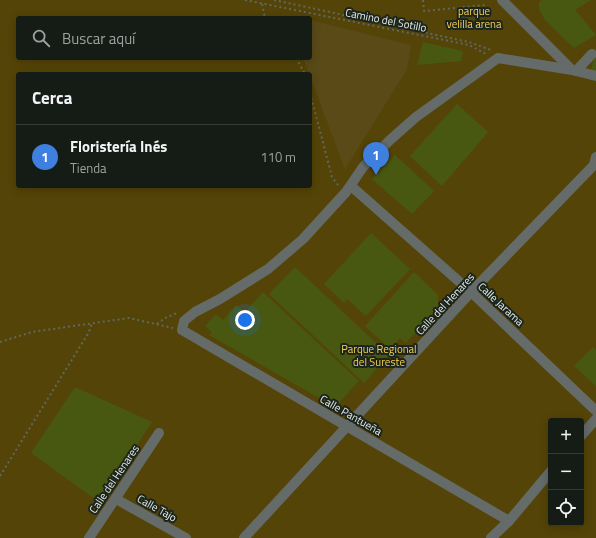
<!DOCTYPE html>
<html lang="es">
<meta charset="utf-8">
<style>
:root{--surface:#151c16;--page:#1e251f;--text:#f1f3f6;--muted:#9da1a1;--line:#343a35;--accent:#2563eb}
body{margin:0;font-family:"Titillium Web",sans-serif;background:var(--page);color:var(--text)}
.controls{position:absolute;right:12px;bottom:12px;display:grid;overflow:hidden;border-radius:4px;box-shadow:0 2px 10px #0003}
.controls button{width:36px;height:36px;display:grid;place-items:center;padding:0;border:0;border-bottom:1px solid var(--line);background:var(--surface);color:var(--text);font:20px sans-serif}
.you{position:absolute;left:245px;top:320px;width:14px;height:14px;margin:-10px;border:3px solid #fff;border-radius:50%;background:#1a73e8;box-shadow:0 0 0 6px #1a73e833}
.badge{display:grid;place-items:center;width:26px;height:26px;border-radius:50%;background:var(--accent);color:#fff;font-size:13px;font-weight:700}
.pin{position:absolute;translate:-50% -33px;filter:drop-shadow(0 1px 2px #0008)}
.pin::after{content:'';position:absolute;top:21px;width:14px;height:12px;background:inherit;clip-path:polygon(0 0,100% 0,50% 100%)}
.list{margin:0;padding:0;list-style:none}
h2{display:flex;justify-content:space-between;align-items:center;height:52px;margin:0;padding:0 16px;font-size:17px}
h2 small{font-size:13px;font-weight:400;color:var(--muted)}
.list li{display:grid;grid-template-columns:26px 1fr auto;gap:12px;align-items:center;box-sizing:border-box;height:64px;padding:0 16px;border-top:1px solid var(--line)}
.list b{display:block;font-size:15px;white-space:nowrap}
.list p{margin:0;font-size:13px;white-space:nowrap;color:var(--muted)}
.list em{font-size:13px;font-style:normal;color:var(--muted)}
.icon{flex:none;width:22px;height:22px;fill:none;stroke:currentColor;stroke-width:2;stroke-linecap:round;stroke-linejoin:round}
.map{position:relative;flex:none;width:596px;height:538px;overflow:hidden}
.search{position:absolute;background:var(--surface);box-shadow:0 2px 10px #0003;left:16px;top:16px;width:296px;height:44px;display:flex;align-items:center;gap:10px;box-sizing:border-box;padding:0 14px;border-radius:4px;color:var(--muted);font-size:15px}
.panel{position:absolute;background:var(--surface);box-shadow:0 2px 10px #0003;left:16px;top:72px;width:296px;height:116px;border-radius:4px}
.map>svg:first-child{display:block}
.green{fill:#544407;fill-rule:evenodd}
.forest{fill:#594a17}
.building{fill:#495810}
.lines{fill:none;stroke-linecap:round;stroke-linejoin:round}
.path{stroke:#606861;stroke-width:2;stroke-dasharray:2 3;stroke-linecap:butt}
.minor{stroke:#646b69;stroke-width:10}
.labels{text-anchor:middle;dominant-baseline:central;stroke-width:4;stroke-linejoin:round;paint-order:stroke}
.park-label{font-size:11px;fill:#f8d353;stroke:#1c251d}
.street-label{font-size:11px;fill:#e7eee8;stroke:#1c251d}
</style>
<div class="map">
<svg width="596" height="538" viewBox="0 0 596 538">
<rect width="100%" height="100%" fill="#1c251d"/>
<!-- green -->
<path class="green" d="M0 0H596V538H0ZM18 18H310V58H18ZM18 74H310V186H18ZM551 421H581V523H551Z"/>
<!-- forest -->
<polygon class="forest" points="310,20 411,45 407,69 345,169 303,58 310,58"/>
<!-- building -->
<g class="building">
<polygon points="542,0 591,0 575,10 596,35 574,48 545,20 539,9 539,2"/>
<polygon points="423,42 463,51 461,61 417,65"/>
<polygon points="596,51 596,71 591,70"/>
<polygon points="457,104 488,132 442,186 410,156"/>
<polygon points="395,155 434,191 412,214 372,179"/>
<polygon points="371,233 410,269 366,316 347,299 344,303 324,284"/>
<polygon points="295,267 389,355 364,383 269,294"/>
<polygon points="414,272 438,295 438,307 406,343 400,338 390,349 365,326"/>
<polygon points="263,292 359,381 335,407 209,335 212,332 205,326 216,314 223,320 236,305 245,312"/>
<polygon points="593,347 596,350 596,386 574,366"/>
<polygon points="75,387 152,422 99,502 31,453"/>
</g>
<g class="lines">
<!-- path -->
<g class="path">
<polyline points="245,0 469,45 486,54"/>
<polyline points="274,0 469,42 491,50"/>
<polyline points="423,0 424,11 486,5"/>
<polyline points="262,4 265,18"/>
<polyline points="296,58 305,74"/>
<polyline points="310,93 332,177 338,185"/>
<polyline points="157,324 165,318 177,313"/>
<polyline points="0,342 32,332 129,318 173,328"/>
<polyline points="0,476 89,332 92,323"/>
</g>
<!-- minor -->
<g class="minor">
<polyline points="502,0 572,70"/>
<polyline points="576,71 592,54"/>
<polyline points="351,186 471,292 596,411"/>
<polyline points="581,436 596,419"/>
<polyline points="116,499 186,538"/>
<polyline points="509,521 182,330 184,321 195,312 220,299 268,269 303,239 346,192 363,167 390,140 416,117 498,58 572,70 596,76"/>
<polyline points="89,538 159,433"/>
<polyline points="244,538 471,292 594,165 596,157"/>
<polyline points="491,538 509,521 551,471"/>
</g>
</g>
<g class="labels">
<!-- park labels -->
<g class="park-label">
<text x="474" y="11">parque<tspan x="474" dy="13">velilla arena</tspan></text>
<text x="379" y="349">Parque Regional<tspan x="379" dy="13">del Sureste</tspan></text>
</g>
<!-- street labels -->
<g class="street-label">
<text transform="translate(386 20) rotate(11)">Camino del Sotillo</text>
<text transform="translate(445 304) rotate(-47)">Calle del Henares</text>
<text transform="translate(501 304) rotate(43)">Calle Jarama</text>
<text transform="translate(351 415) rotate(30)">Calle Pantueña</text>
<text transform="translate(114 479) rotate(-56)">Calle del Henares</text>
<text transform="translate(157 508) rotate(29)">Calle Tajo</text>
</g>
</g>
</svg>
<div class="controls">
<button>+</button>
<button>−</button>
<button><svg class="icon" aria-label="locate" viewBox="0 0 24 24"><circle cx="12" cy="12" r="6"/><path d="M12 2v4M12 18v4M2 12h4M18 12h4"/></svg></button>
</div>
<div class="you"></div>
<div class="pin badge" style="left:376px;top:175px;background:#3f7fe0">1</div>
<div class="search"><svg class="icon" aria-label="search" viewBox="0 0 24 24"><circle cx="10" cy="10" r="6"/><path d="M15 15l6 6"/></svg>Buscar aquí</div>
<section class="panel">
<h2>Cerca<small></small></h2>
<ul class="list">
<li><span class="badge" style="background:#3f7fe0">1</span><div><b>Floristería Inés</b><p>Tienda</p></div><em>110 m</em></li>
</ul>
</section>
</div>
